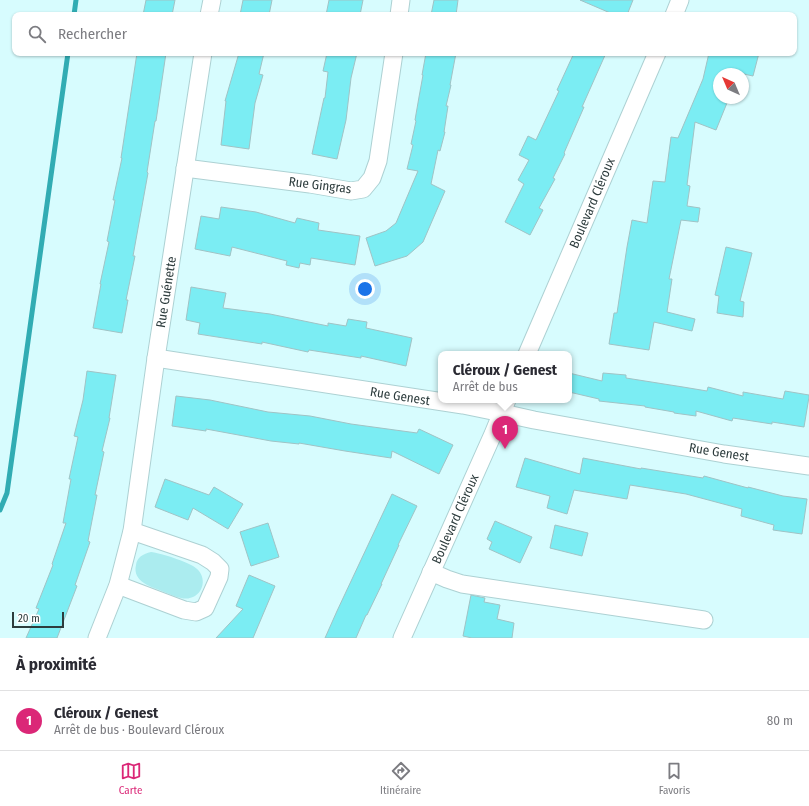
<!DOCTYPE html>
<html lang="fr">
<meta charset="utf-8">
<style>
:root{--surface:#fff;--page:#f7f7f7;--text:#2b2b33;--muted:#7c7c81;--line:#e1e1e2;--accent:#db2777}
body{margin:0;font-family:"Fira Sans Condensed",sans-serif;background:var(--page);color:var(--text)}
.compass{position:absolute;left:713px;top:68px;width:36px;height:36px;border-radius:50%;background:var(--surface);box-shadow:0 1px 3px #0004;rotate:316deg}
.scale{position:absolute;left:12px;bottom:10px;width:52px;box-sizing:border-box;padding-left:4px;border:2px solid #2d3c3d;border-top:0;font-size:11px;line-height:14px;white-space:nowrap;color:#2d3c3d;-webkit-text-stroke:3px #fff;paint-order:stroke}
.you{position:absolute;left:365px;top:289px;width:14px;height:14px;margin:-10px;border:3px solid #fff;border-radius:50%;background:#1a73e8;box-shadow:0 0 0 6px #1a73e833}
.badge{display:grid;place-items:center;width:26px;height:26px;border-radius:50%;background:var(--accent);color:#fff;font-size:13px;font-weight:700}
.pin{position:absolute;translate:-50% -33px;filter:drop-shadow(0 1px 2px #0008)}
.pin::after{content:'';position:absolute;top:21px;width:14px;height:12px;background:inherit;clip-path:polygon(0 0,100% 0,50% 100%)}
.popup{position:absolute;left:438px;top:351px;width:134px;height:52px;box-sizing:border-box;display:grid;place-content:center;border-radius:8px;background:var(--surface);filter:drop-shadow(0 1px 3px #0005);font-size:13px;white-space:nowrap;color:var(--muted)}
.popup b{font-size:15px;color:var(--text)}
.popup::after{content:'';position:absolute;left:50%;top:100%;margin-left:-8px;border:8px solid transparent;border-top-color:var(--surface)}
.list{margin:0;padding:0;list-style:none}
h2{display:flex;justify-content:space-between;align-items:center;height:52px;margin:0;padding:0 16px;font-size:17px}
h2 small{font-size:13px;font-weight:400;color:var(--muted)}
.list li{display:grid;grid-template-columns:26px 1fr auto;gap:12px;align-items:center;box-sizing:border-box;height:60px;padding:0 16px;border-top:1px solid var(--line)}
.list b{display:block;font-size:15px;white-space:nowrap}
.list p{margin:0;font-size:13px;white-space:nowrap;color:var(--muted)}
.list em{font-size:13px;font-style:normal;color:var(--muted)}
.icon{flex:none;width:22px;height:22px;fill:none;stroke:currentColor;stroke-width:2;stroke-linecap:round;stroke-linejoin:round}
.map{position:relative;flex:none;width:809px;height:638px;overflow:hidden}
.search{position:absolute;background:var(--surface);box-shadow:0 1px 3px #0004;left:12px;right:12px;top:12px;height:44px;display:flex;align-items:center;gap:10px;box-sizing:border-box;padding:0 14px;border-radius:8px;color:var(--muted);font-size:15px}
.sheet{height:112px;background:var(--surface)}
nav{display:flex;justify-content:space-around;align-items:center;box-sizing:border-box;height:56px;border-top:1px solid var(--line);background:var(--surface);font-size:11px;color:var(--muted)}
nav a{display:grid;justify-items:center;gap:2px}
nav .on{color:var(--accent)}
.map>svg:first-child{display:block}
.green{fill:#abecef}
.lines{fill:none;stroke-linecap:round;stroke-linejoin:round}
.stream{stroke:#31acb3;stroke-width:5}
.building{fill:#7bedf3;stroke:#a0c3c5}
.minor-casing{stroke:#add1d3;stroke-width:19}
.minor{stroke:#fff;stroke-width:17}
.labels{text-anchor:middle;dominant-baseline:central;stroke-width:3;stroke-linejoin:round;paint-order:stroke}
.street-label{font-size:13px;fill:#2d3c3d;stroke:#fff}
</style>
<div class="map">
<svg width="809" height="638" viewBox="0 0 809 638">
<rect width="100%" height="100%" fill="#d7fcfe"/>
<!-- green -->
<path class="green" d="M151 552C160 553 194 563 199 571 209 584 198 602 181 598 176 597 170 594 164 592 152 587 132 582 136 565 137 557 143 554 151 552Z"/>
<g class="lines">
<!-- stream -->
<g class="stream">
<polyline points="74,15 76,0"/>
<polyline points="0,510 7,493 68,53"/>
</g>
</g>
<!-- building -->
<g class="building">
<polygon points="146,0 175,0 172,15 143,15"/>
<polygon points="243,0 272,0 269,15 240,15"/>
<polygon points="329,0 363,0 360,15 326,15"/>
<polygon points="434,0 458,0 456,15 431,15"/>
<polygon points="580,0 633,0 627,15 615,15"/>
<polygon points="137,53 166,53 156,121 155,121 147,172 148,173 133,256 135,256 126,300 128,300 122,333 93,328 101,284 100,284 109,242 107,241 115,200 113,200 122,158 121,158"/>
<polygon points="239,53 264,53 259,74 263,75 255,103 249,149 221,145 226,101 225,101"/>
<polygon points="327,53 357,53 351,78 346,120 337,159 312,154 324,98 325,98 328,72 323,71"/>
<polygon points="426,53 456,53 450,85 451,85 446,106 448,106 444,132 445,132 440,151 438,150 431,184 445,191 423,242 407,256 375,266 366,238 386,231 396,223 418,171 407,169 413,145 411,144 416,121 415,120 419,97 423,75 422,75"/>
<polygon points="574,53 606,53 582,107 584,107 564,153 565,154 553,178 555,179 539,208 543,210 530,235 505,222 524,184 518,180 529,160 519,155 528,136 536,140 559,91 557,90"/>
<polygon points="709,53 759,53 753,76 739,73 739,74 719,74 719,98 729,98 716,130 695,122 687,185 690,186 687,206 700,208 698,222 681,220 669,279 672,279 667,312 695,319 692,331 654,322 649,350 609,344 614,313 617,313 627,247 632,220 647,223 653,181 665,182 671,137 678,138 703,79"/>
<polygon points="221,207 256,212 295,223 297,218 319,223 318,230 360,236 355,265 311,258 310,265 300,263 299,268 286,265 287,261 232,247 230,256 195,249 201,216 219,219"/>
<polygon points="726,247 752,253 740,301 744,302 743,317 717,313 719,296 715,295"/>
<polygon points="191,287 226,293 223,308 270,314 328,326 328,323 346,326 348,319 367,322 366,328 412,338 406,366 361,356 361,358 309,350 308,352 262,342 262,344 198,334 200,323 186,320"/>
<polygon points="87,371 116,375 109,418 110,418 102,451 104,452 95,495 97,495 88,541 90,542 75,585 77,586 57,638 26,638 39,609 36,608 53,565 52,564 66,523 63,523 71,479 69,479 78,437 74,436 83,400"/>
<polygon points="569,373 602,381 603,373 626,375 626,378 683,387 707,391 708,387 743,396 743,392 783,399 785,391 809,395 809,397 804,427 772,422 772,424 733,418 732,421 696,411 696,416 674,413 674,412 645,407 645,406 599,401 599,399 569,392"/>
<polygon points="176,396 210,400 268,412 310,416 351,424 417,433 419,429 453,445 439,474 392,451 391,458 345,451 299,443 299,444 271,441 206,429 206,431 172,426"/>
<polygon points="525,458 580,474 583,458 641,469 641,468 703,478 704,476 748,488 748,487 783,496 807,499 802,534 773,530 774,525 741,516 742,509 686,494 630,485 627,499 574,490 567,514 547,508 550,496 516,487"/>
<polygon points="165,479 209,495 214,487 243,504 228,529 193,508 188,520 155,507"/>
<polygon points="392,494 417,506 398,545 399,545 381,584 382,584 367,615 366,615 356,638 325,638 337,611"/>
<polygon points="495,521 532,537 520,563 489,549 492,542 487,539"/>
<polygon points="268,523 279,557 251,566 240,532"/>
<polygon points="555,525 588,533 582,556 550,548"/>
<polygon points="249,575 275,586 253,638 216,638 243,609 236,606"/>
<polygon points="471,595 485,598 484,602 500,605 497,619 514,623 512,638 472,638 463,636"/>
</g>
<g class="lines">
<defs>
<g id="minor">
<polyline points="209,15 212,0"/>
<polyline points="399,15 401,0"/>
<polyline points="674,15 680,0"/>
<polyline points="185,168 310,184 351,191 363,189 372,178 378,161 394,53"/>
<polyline points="527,354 657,53"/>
<polyline points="156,358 463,405 502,413 534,420 724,454 809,466"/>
<polyline points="431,572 447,579 462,584 704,620"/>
<polyline points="118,585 184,610 196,612 205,608 219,577 220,569 213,562 202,555 132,531"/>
<polyline points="97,638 118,585 132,531 156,358 203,53"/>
<polyline points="402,638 493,434 507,400"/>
</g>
</defs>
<!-- minor casing -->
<use href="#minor" class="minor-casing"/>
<!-- minor -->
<use href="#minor" class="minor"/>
</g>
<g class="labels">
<!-- street labels -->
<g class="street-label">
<text transform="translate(320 185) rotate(7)">Rue Gingras</text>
<text transform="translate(592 203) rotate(-67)">Boulevard Cléroux</text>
<text transform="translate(166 292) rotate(-81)">Rue Guénette</text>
<text transform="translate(400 396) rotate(9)">Rue Genest</text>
<text transform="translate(719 452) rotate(9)">Rue Genest</text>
<text transform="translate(455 519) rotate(-66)">Boulevard Cléroux</text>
</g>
</g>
</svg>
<svg class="compass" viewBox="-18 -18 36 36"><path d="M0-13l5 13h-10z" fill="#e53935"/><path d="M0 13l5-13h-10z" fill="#7c7c81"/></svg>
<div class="scale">20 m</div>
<div class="you"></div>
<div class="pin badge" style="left:505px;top:449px">1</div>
<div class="popup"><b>Cléroux / Genest</b>Arrêt de bus</div>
<div class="search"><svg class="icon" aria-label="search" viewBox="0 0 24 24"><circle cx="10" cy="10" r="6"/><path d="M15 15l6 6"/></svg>Rechercher</div>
</div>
<section class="sheet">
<h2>À proximité<small></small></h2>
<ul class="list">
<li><span class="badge">1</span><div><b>Cléroux / Genest</b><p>Arrêt de bus · Boulevard Cléroux</p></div><em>80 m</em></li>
</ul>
</section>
<nav>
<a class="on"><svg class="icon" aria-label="map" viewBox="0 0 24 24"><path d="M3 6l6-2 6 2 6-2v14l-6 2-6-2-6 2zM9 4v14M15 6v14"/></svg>Carte</a>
<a><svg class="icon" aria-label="directions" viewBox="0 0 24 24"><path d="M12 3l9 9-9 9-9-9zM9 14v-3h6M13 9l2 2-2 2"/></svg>Itinéraire</a>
<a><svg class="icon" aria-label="saved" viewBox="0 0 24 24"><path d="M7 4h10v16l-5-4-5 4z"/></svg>Favoris</a>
</nav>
